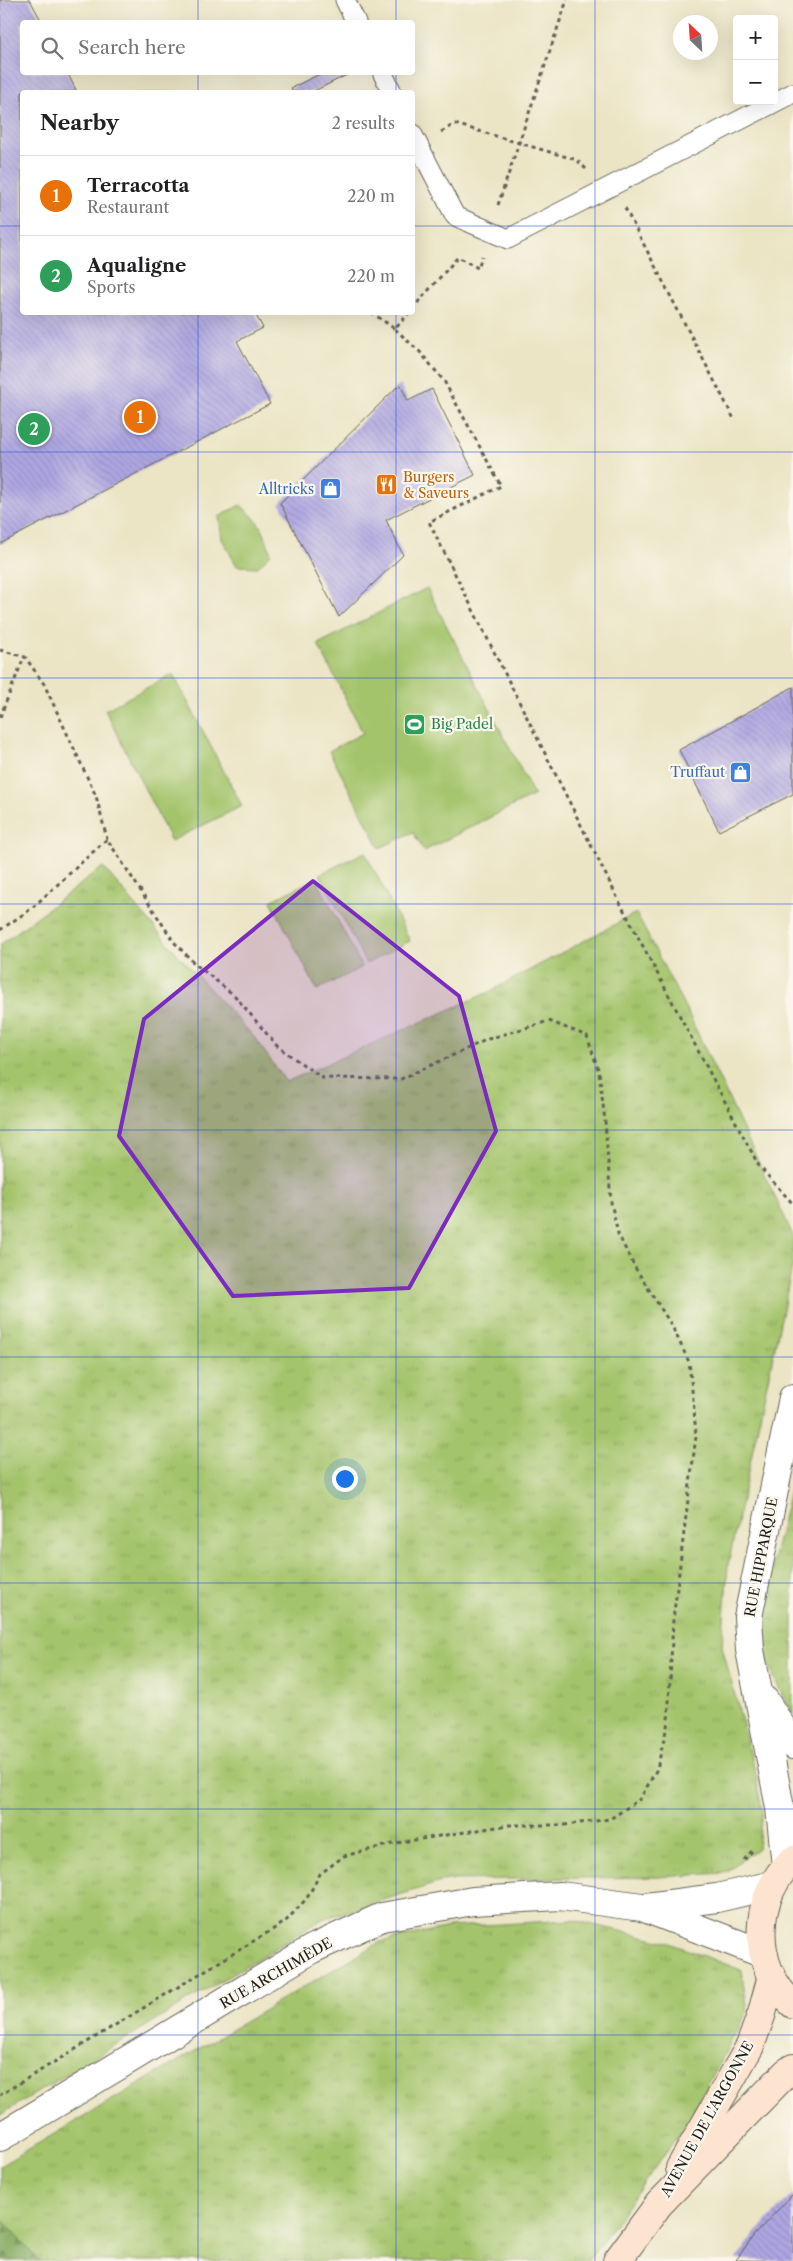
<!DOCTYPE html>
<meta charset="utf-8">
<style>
:root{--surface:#fff;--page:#f6f6f6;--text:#202124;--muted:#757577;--line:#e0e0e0;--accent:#7c3aed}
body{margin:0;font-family:"Libre Caslon Text",serif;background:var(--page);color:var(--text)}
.controls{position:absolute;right:15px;top:15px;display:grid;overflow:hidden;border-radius:5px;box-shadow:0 5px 20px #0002}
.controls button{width:45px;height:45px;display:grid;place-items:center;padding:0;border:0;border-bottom:1px solid var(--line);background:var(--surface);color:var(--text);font:25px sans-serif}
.compass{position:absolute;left:673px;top:15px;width:45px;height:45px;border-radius:50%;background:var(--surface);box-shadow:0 5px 20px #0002;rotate:335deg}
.you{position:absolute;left:344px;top:1478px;width:18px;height:18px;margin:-12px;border:4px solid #fff;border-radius:50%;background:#1a73e8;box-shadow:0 0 0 8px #1a73e833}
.badge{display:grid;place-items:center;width:32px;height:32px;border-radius:50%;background:var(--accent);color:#fff;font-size:16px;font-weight:700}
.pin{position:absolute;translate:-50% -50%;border:2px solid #fff;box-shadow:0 1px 5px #0006}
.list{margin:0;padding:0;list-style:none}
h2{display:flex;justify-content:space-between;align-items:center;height:65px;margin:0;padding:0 20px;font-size:21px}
h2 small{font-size:16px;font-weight:400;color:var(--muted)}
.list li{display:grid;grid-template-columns:32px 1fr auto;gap:15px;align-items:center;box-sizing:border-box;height:80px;padding:0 20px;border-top:1px solid var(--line)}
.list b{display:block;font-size:19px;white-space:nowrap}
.list p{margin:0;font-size:16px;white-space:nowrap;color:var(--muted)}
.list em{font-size:16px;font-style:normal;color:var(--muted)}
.icon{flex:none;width:28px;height:28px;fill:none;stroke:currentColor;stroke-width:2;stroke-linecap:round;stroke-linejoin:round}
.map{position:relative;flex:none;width:793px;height:2261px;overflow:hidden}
.search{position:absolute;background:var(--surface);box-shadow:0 5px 20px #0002;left:20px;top:20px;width:395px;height:55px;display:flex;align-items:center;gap:12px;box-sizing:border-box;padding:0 18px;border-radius:5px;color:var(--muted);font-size:19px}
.panel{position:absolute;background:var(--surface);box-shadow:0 5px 20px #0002;left:20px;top:90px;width:395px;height:225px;border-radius:5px}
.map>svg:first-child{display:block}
.grass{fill:url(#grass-tufts);stroke:#607044}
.forest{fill:url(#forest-firs);stroke:#50633e}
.park{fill:#a4c46c;stroke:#607044}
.building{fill:url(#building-back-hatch)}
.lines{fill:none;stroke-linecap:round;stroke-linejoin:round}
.service-casing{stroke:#646257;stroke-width:21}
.minor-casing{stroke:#646257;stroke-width:30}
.secondary-casing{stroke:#646257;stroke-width:30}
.path{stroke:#646257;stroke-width:3;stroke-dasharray:4 4;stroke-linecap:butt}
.service{stroke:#fff;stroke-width:19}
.minor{stroke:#fff;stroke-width:28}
.secondary{stroke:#fde4d1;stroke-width:28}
.marked{fill:#7b2cbf;fill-opacity:0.2;stroke:#7b2cbf;stroke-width:4;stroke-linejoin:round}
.grid{fill:none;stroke:#1d4ed8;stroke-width:1;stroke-opacity:0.55}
.labels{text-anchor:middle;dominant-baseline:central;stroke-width:4.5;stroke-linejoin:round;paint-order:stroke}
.food-label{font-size:14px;fill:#c56008;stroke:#fbf7ec;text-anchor:start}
.shop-label{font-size:14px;fill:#366cbe;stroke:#fbf7ec;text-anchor:end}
.leisure-label{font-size:14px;fill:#27864d;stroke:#fbf7ec;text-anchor:start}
.street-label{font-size:14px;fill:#1c1c1c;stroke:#fbf7ec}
</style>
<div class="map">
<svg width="793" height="2261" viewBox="0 0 793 2261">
<defs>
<pattern id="grass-tufts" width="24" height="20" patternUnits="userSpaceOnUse" patternTransform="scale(1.25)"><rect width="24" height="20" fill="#a4c46c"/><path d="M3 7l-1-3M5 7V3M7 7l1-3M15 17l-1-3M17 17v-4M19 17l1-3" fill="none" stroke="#8da85d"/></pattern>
<pattern id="forest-firs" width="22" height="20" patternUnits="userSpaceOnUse" patternTransform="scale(1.25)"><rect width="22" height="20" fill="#83aa60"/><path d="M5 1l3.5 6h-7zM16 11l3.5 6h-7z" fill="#6a8a4e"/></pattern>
<pattern id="building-back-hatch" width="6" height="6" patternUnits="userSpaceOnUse" patternTransform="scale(1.25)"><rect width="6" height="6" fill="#aea6e2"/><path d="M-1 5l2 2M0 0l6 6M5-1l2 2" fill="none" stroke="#958ec1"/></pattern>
</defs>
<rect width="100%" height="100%" fill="#fbf7ec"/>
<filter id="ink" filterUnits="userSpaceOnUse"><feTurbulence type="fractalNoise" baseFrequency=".02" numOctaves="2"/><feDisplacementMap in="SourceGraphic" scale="10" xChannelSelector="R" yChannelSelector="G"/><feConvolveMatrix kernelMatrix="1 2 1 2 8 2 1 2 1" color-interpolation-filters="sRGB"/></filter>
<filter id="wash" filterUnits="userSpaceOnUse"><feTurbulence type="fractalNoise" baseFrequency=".0096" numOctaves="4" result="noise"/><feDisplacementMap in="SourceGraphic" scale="20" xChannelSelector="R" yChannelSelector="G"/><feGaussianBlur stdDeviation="1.12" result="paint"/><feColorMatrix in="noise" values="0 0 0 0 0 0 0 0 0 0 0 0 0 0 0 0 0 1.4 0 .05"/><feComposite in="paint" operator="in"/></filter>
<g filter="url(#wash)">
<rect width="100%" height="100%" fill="#ebe4c5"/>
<!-- grass -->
<g class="grass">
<polygon points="103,867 179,956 254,1037 286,1082 487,993 636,913 689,1015 793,1235 793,1263 728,1565 722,1646 756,1775 762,1811 758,1848 724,1873 658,1877 447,1880 323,1919 0,2115 0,945"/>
<path d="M793 1478V1715C785 1702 764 1659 763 1645 761 1596 782 1527 793 1478Z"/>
<polygon points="572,1920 664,1941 741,1970 748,2010 689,2120 588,2261 38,2261 0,2218 0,2166 380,1942 449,1927"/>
</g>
<!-- forest -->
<polygon class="forest" points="0,2217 39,2261 0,2261"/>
<!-- park -->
<g class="park">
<path d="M240 505C260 521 264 530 271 554L258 567 237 566 222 539 219 517Z"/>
<polygon points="427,588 534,795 424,851 413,832 380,848 329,751 363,733 318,644"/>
<polygon points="173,674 242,806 171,841 105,710"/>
<polygon points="365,852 410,941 366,964 320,874"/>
<polygon points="316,878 362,967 317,990 271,901"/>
</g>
<g id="blocks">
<!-- building -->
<g class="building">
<polygon points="0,0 30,0 42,22 22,22 22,72 67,72 77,92 22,92 22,312 254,312 263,328 237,341 270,404 0,544"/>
<polygon points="324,72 353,72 312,92 293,92 291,88"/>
<polygon points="400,384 408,401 432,389 475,475 386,520 403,555 339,617 280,503"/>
<polygon points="793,687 793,794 719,831 679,750"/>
<polygon points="793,2194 793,2261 736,2260 754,2235"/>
</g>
</g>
</g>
<g filter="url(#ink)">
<use href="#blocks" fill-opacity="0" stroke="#646257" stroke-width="1"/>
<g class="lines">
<defs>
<g id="service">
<polyline points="345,0 356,22"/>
<polyline points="382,72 392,92"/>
<polyline points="412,133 455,216 508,239 793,93"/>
</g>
<g id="minor">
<polyline points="765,1701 793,1745"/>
<polyline points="786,1866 780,1808 750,1650 748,1617 793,1398"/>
<polyline points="646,1907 717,1898 773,1885"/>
<polyline points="0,2137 312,1949 382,1917 473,1901 560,1896 642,1907 764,1954"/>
</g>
<g id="secondary">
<path d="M793 1860C752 1895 750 1969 793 2004"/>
<polyline points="680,2168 750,2046 762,2013 772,1976"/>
<polyline points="617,2261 659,2204 786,2073 793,2068"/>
</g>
</defs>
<!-- service casing -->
<use href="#service" class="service-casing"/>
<!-- minor casing -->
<use href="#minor" class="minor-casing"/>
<!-- secondary casing -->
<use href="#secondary" class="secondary-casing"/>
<!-- path -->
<g class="path">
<polyline points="441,132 455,124 577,160 586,169"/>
<polyline points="498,205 567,0"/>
<polyline points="625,208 734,419"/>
<polyline points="412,309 458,257 478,268 482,256"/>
<polyline points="371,312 395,329 410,312"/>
<polyline points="395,329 420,352 444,381 501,486 429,522 618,899 759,1166 793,1204"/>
<polyline points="0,650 25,657 44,684 96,796 107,839"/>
<polyline points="0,717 24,657"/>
<polyline points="0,930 31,909 107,839 174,942 194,963 235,996 277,1046 322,1078 401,1079 488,1039 549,1021 587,1036 599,1072 605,1121 611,1202 618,1234 634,1266 672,1326 689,1362 694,1409 696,1436 673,1620 668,1722 657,1769 640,1799 610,1819 565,1825 509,1825 396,1843 344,1856 320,1874 307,1898 285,1922 0,2095"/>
<polyline points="744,1860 753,1850"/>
</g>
<!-- service -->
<use href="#service" class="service"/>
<!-- minor -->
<use href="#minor" class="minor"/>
<!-- secondary -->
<use href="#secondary" class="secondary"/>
</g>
</g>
<!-- marked area -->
<path class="marked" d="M313 881 459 996 496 1131 409 1288 233 1296 119 1136 144 1019Z"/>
<!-- grid -->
<path class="grid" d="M198 0V22M396 0V22M595 0V2261M198 72V92M396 72V92M0 226H22M412 226H793M198 312V2261M396 312V2261M0 452H793M0 678H793M0 904H793M0 1130H793M0 1357H793M0 1583H793M0 1809H793M0 2035H793"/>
<!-- icons -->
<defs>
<symbol id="restaurant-square" viewBox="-11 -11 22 22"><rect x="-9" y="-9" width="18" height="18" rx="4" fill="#e8710a" stroke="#fbf7ec"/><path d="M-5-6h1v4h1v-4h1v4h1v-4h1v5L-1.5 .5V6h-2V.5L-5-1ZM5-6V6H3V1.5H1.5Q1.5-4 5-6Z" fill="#fff"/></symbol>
<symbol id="shop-square" viewBox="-11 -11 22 22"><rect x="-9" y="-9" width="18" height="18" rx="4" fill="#3f7fe0" stroke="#fbf7ec"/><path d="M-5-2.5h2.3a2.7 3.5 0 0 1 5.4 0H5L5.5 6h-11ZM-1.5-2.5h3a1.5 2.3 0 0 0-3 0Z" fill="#fff"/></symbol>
<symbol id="stadium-square" viewBox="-11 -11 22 22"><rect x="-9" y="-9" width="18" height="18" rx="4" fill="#2e9e5b" stroke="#fbf7ec"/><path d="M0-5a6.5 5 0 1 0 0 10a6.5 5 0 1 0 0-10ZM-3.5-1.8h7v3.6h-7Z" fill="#fff"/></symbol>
</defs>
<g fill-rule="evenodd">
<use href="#restaurant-square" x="374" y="472" width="25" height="25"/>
<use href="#shop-square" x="318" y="476" width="25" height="25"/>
<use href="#stadium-square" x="402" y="712" width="25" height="25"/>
<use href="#shop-square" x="728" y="760" width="25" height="25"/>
</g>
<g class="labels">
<!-- food labels -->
<g class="food-label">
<text x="403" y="477">Burgers<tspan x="403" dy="16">&amp; Saveurs</tspan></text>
</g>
<!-- shop labels -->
<g class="shop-label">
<text x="314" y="489">Alltricks</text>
<text x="725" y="772">Truffaut</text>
</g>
<!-- leisure labels -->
<g class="leisure-label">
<text x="431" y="724">Big Padel</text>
</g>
<!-- street labels -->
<g class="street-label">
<text transform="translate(761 1557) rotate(-79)">RUE HIPPARQUE</text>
<text transform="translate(276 1973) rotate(-30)">RUE ARCHIMÈDE</text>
<text transform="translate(707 2119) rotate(-61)">AVENUE DE L'ARGONNE</text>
</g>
</g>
</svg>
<div class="controls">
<button>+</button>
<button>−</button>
</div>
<svg class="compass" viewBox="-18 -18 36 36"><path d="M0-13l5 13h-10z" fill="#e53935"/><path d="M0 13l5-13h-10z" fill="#757577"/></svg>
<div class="you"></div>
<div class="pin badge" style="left:140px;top:417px;background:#e8710a">1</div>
<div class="pin badge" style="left:34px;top:429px;background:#2e9e5b">2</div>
<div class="search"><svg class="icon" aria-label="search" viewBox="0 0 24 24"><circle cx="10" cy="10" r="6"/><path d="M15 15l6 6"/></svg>Search here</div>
<section class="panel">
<h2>Nearby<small>2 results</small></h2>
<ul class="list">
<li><span class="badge" style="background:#e8710a">1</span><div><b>Terracotta</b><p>Restaurant</p></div><em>220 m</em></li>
<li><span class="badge" style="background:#2e9e5b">2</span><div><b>Aqualigne</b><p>Sports</p></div><em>220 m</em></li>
</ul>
</section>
</div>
